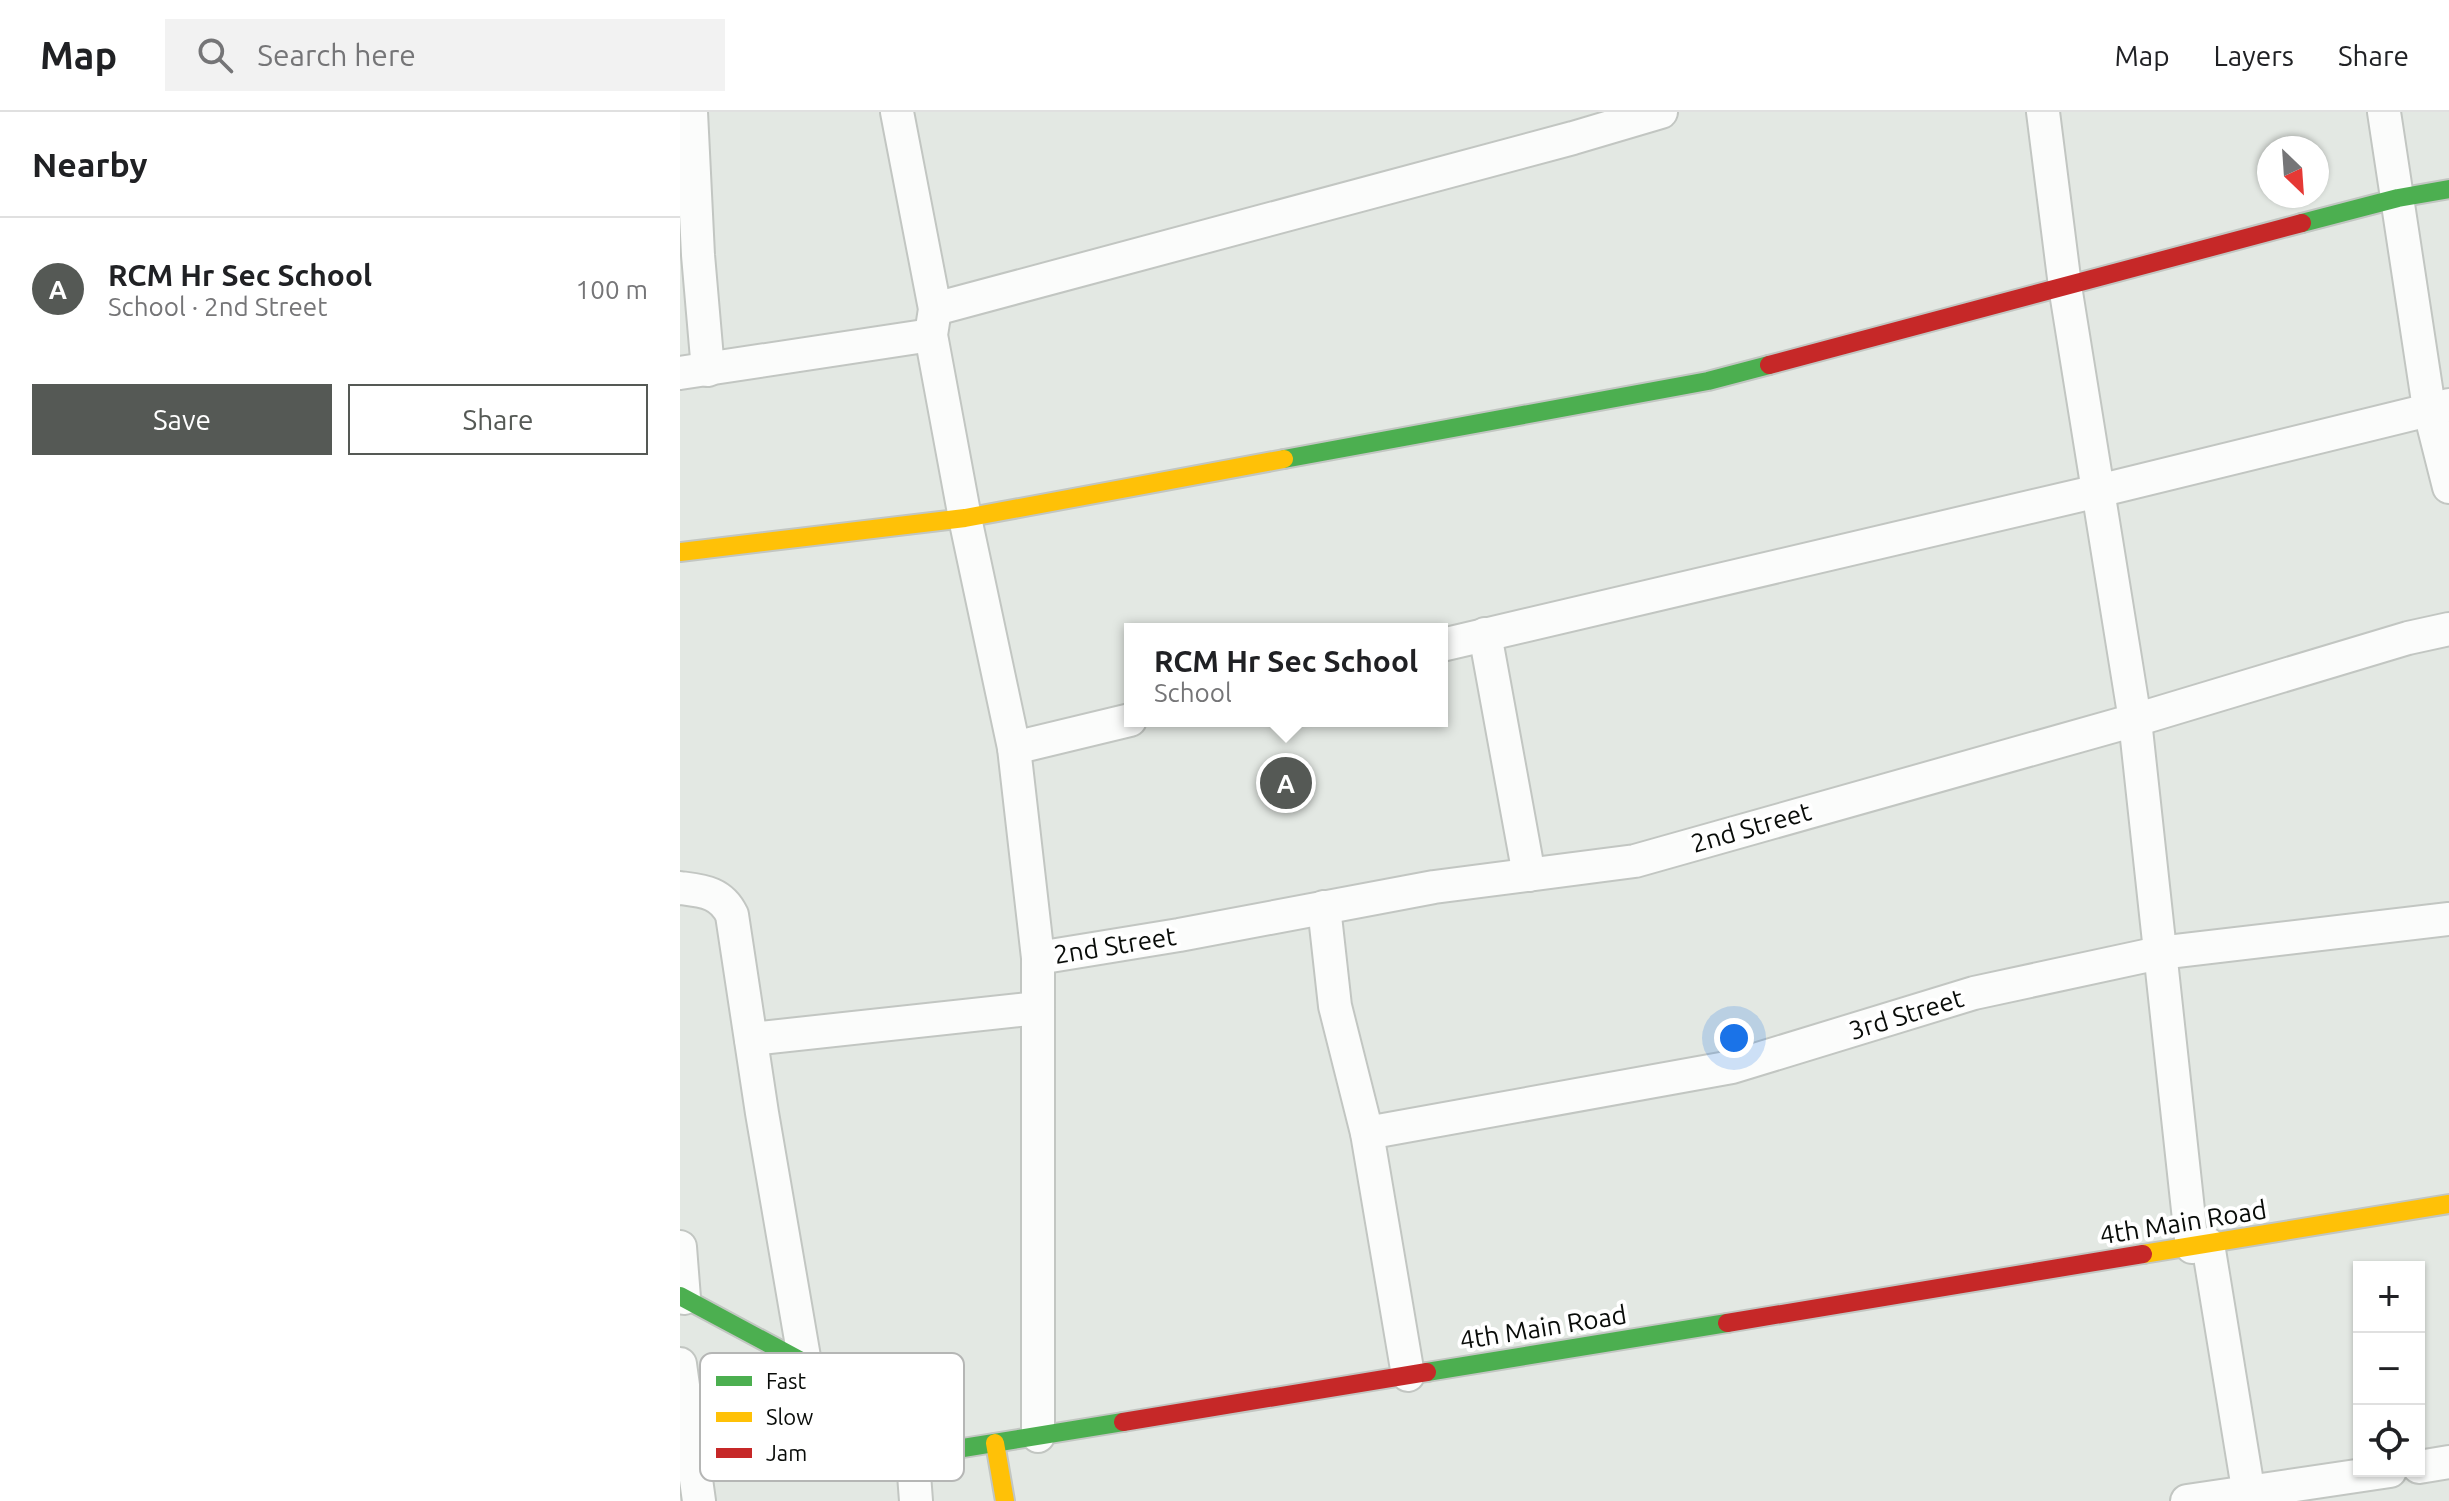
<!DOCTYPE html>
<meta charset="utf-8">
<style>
:root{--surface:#fff;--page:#f2f2f2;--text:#202124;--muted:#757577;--line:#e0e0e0;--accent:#555955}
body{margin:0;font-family:Ubuntu,sans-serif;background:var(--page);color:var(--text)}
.controls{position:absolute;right:24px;bottom:24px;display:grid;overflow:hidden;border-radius:0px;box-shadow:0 2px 6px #0004}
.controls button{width:72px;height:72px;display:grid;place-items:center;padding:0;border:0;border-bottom:2px solid var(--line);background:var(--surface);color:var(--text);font:40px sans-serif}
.compass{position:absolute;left:1577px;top:24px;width:72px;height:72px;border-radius:50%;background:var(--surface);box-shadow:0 2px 6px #0004;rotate:155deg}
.you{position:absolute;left:1054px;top:926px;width:28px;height:28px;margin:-20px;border:6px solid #fff;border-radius:50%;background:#1a73e8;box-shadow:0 0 0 12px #1a73e833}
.badge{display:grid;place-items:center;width:52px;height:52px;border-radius:50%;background:var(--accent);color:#fff;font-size:26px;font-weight:700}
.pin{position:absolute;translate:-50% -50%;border:4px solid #fff;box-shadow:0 2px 8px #0006}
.popup{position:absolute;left:444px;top:511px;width:324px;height:104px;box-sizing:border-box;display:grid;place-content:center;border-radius:0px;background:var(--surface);filter:drop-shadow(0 2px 6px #0005);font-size:26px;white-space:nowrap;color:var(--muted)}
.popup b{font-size:30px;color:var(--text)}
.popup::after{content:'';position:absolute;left:50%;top:100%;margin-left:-16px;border:16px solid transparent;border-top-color:var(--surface)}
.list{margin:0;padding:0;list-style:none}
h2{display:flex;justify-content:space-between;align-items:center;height:104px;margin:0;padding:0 32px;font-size:34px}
h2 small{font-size:26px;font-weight:400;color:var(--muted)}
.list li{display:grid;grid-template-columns:52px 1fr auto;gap:24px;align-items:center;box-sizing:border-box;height:144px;padding:0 32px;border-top:2px solid var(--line)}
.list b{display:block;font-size:30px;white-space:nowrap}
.list p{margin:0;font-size:26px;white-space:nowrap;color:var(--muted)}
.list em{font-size:26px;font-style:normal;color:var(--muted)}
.actions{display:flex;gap:16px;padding:24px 32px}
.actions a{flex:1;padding:18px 0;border:2px solid var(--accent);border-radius:0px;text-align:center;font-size:28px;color:var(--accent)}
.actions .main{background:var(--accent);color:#fff}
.icon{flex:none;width:44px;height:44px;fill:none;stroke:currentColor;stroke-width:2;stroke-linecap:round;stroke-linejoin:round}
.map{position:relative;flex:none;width:1769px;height:1389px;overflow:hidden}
header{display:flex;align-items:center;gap:48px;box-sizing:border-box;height:112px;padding:0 40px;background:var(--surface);border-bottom:2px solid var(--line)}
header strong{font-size:38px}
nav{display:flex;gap:44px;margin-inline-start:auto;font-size:28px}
.search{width:560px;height:72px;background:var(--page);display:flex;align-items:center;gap:20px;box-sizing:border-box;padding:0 28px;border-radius:0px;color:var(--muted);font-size:30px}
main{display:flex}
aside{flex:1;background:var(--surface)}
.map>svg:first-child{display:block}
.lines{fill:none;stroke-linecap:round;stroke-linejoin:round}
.street-casing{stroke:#c2c6c2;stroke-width:36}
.fast-casing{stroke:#c2c6c2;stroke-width:22}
.slow-casing{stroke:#c2c6c2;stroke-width:22}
.jam-casing{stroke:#c2c6c2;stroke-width:22}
.street{stroke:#fbfcfb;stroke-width:32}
.fast{stroke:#4caf50;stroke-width:18}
.slow{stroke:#ffc107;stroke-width:18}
.jam{stroke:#c62828;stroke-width:18}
.labels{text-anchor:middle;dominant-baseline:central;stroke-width:8;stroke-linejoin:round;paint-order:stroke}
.street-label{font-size:26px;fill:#090c09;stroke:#fff}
.key{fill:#fff;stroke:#b5b6b5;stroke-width:2}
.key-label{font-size:22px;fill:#090c09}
</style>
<header>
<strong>Map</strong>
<div class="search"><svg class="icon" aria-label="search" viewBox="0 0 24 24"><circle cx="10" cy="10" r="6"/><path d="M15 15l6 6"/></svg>Search here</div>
<nav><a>Map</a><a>Layers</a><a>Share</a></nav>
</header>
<main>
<aside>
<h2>Nearby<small></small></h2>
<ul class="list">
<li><span class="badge">A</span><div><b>RCM Hr Sec School</b><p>School · 2nd Street</p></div><em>100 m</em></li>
</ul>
<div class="actions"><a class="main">Save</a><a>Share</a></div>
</aside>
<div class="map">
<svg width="1769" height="1389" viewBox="0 0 1769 1389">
<rect width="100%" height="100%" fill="#e3e8e3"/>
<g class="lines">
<defs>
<g id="street">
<polyline points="11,0 18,143 28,258"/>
<polyline points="217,0 255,197 251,223 285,406 334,636 358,846 358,1324"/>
<polyline points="1363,0 1385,174 1455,608 1512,1135"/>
<polyline points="1704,0 1749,296 1769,375"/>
<polyline points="255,197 893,26 981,0"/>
<polyline points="0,261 251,223"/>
<polyline points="805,522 849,763"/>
<polyline points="762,533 1418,379 1769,293"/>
<polyline points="334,636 450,608"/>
<path d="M0 776C23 779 41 780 52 803L82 1001 125 1251"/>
<polyline points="644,795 655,894 687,1021 728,1263"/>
<polyline points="358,846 499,823 754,775 955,749 1455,608 1728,526 1769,517"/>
<polyline points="71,927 358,896"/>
<polyline points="687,1021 1052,955 1294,881 1479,841 1769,807"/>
<polyline points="1528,1132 1570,1389"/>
<polyline points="0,1135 4,1186"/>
<polyline points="0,1252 19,1389"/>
<polyline points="230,1308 236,1389"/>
<polyline points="1739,1355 1769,1350"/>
<polyline points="1507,1389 1710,1359"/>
</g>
<g id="fast">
<polyline points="1622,111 1718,86 1769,77"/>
<polyline points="604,347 1028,269 1089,253"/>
<polyline points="0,1184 283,1336 443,1310"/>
<polyline points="747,1260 1047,1211"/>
</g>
<g id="slow">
<polyline points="0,440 285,406 604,347"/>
<polyline points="1463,1142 1769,1092"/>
<polyline points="315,1331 325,1389"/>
</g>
<g id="jam">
<polyline points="1089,253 1622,111"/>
<polyline points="1047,1211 1463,1142"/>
<polyline points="443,1310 747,1260"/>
</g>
</defs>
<!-- street casing -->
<use href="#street" class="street-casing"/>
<!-- fast casing -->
<use href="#fast" class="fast-casing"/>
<!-- slow casing -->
<use href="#slow" class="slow-casing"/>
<!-- jam casing -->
<use href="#jam" class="jam-casing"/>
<!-- street -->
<use href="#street" class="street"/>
<!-- fast -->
<use href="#fast" class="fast"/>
<!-- slow -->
<use href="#slow" class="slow"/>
<!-- jam -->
<use href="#jam" class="jam"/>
</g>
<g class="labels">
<!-- street labels -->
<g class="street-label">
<text transform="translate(1071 715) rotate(-16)">2nd Street</text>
<text transform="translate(435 833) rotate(-9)">2nd Street</text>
<text transform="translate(1226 902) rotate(-17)">3rd Street</text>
<text transform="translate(1503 1110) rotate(-9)">4th Main Road</text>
<text transform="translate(863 1215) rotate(-9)">4th Main Road</text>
</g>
</g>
<!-- legend -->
<rect x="20" y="1241" width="264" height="128" rx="12" class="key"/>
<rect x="36" y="1264" width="36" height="10" fill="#4caf50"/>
<rect x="36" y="1300" width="36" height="10" fill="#ffc107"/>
<rect x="36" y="1336" width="36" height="10" fill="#c62828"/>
<g class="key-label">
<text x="86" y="1277">Fast</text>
<text x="86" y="1313">Slow</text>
<text x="86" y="1349">Jam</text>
</g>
</svg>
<div class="controls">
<button>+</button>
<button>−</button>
<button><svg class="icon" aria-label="locate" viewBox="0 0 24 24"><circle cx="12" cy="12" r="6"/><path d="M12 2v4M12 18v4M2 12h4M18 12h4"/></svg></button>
</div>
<svg class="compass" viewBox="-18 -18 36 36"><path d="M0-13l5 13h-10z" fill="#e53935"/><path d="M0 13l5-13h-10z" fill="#757577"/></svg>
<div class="you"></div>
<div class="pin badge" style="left:606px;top:671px">A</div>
<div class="popup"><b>RCM Hr Sec School</b>School</div>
</div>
</main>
